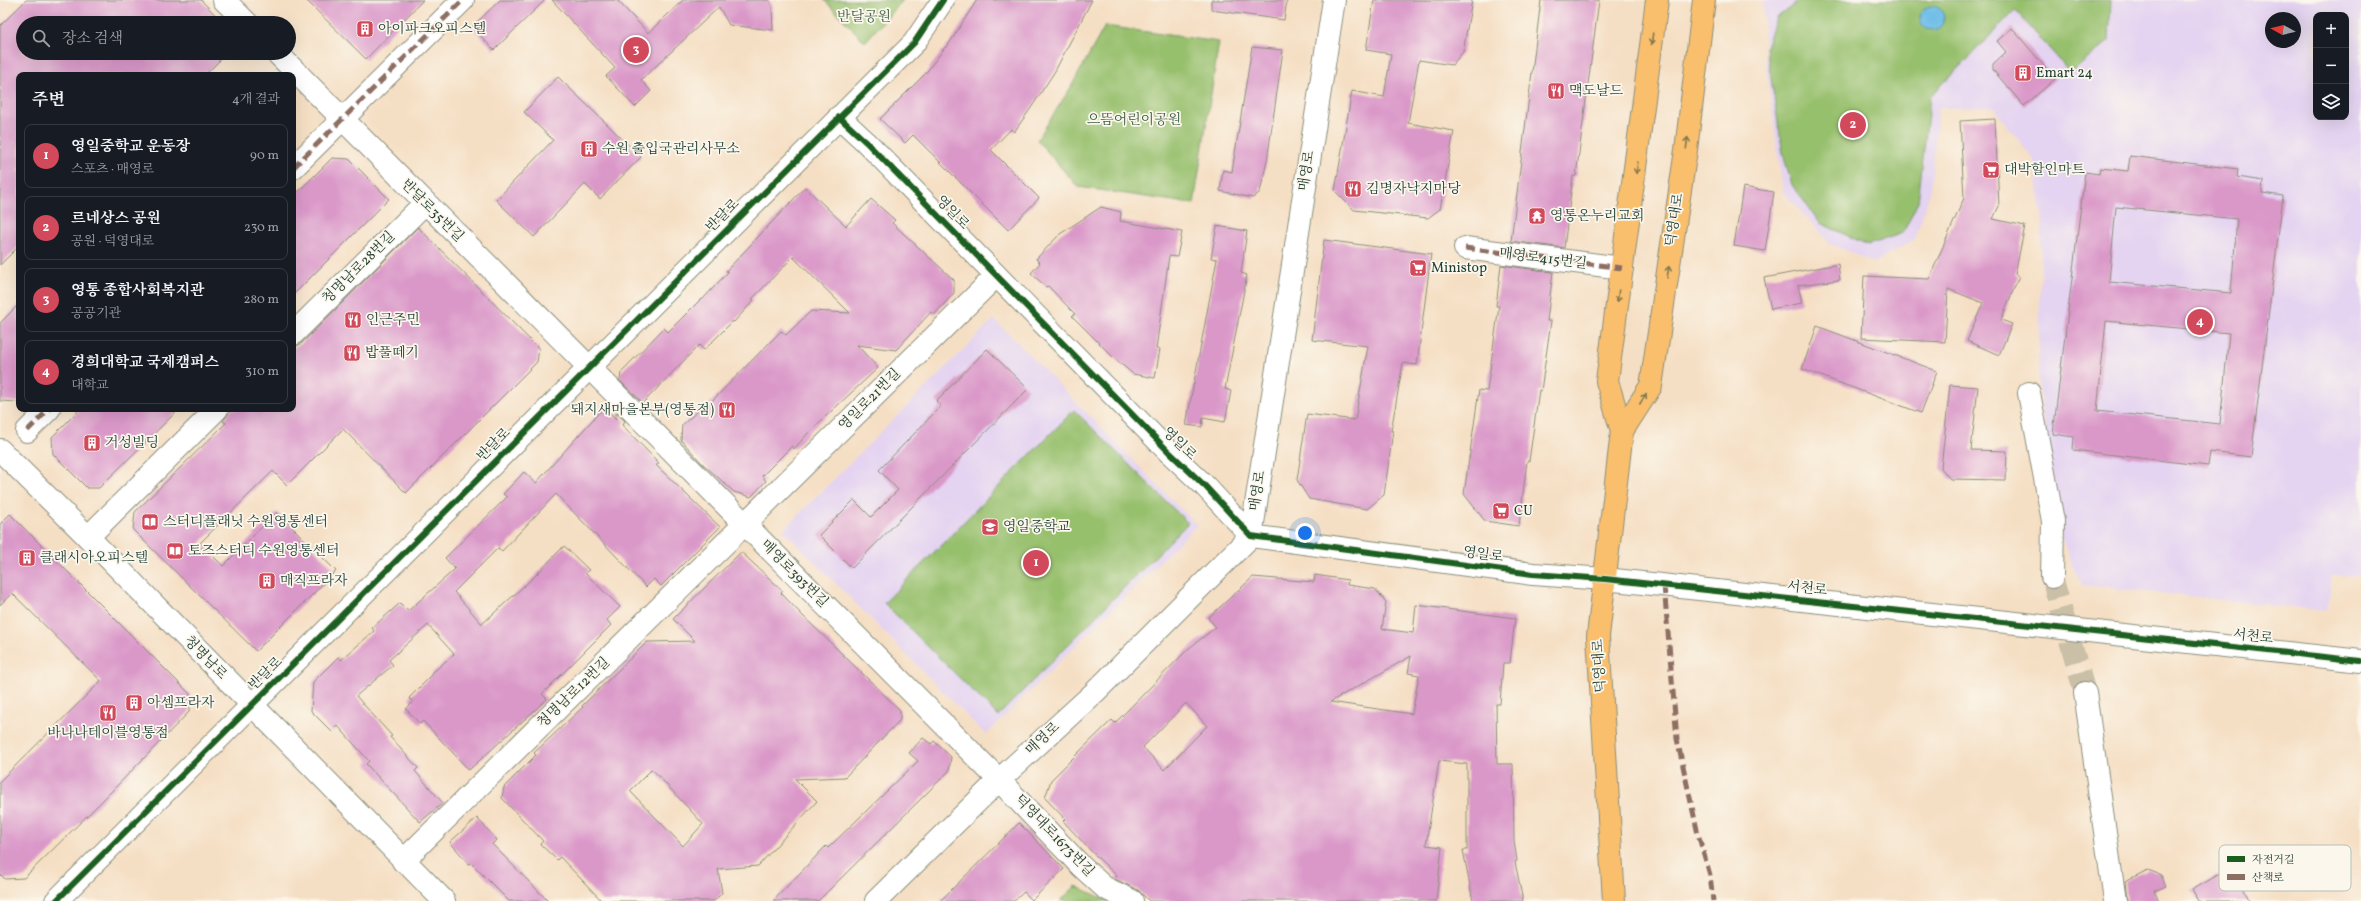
<!DOCTYPE html>
<html lang="ko">
<meta charset="utf-8">
<style>
:root{--surface:#171b24;--page:#242831;--text:#f1f3f6;--muted:#9ea1a6;--line:#363941;--accent:#d1495b}
body{margin:0;font-family:Vollkorn,"Noto Serif KR",serif;background:var(--page);color:var(--text)}
.controls{position:absolute;right:12px;top:12px;display:grid;overflow:hidden;border-radius:8px;box-shadow:0 4px 16px #0002}
.controls button{width:36px;height:36px;display:grid;place-items:center;padding:0;border:0;border-bottom:1px solid var(--line);background:var(--surface);color:var(--text);font:20px sans-serif}
.compass{position:absolute;left:2265px;top:12px;width:36px;height:36px;border-radius:50%;background:var(--surface);box-shadow:0 4px 16px #0002;rotate:278deg}
.you{position:absolute;left:1305px;top:533px;width:14px;height:14px;margin:-10px;border:3px solid #fff;border-radius:50%;background:#1a73e8;box-shadow:0 0 0 6px #1a73e833}
.badge{display:grid;place-items:center;width:26px;height:26px;border-radius:50%;background:var(--accent);color:#fff;font-size:13px;font-weight:700}
.pin{position:absolute;translate:-50% -50%;border:2px solid #fff;box-shadow:0 1px 4px #0006}
.list{margin:0;padding:0;list-style:none}
h2{display:flex;justify-content:space-between;align-items:center;height:52px;margin:0;padding:0 16px;font-size:17px}
h2 small{font-size:13px;font-weight:400;color:var(--muted)}
.list li{display:grid;grid-template-columns:26px 1fr auto;gap:12px;align-items:center;box-sizing:border-box;height:64px;margin:0 8px 8px;padding:0 8px;border:1px solid var(--line);border-radius:8px}
.list b{display:block;font-size:15px;white-space:nowrap}
.list p{margin:0;font-size:13px;white-space:nowrap;color:var(--muted)}
.list em{font-size:13px;font-style:normal;color:var(--muted)}
.icon{flex:none;width:22px;height:22px;fill:none;stroke:currentColor;stroke-width:2;stroke-linecap:round;stroke-linejoin:round}
.map{position:relative;flex:none;width:2361px;height:901px;overflow:hidden}
.search{position:absolute;background:var(--surface);box-shadow:0 4px 16px #0002;left:16px;top:16px;width:280px;height:44px;display:flex;align-items:center;gap:10px;box-sizing:border-box;padding:0 14px;border-radius:22px;color:var(--muted);font-size:15px}
.panel{position:absolute;background:var(--surface);box-shadow:0 4px 16px #0002;left:16px;top:72px;width:280px;height:340px;border-radius:8px}
.map>svg:first-child{display:block}
.built{fill:#e4d3f1;fill-rule:evenodd}
.green{fill:#97c06d;stroke:#5b7e50}
.water{fill:#6bbce7;stroke:#457c8e}
.building{fill:#da98c9;fill-rule:evenodd}
.lines{fill:none;stroke-linecap:round;stroke-linejoin:round}
.minor-tunnel{stroke:#cabfa7;stroke-width:22;stroke-dasharray:22 11;stroke-linecap:butt}
.minor-casing{stroke:#8a8e7c;stroke-width:24}
.major-casing{stroke:#8a8e7c;stroke-width:24}
.minor{stroke:#fff;stroke-width:22}
.major{stroke:#f9bf6d;stroke-width:22}
.minor-bridge-casing{stroke:#8a8e7c;stroke-width:24;stroke-linecap:butt}
.minor-bridge{stroke:#fff;stroke-width:22}
.quiet{stroke:#8d6e63;stroke-width:5;stroke-dasharray:10 5;stroke-linecap:butt}
.cycleway-casing{stroke:#fbf7ec;stroke-width:8}
.cycleway{stroke:#1b5e20;stroke-width:6}
.oneway{stroke:#81784e}
.labels{text-anchor:middle;dominant-baseline:central;stroke-width:3.5;stroke-linejoin:round;paint-order:stroke}
.park-label{font-size:14px;fill:#3d5e42;stroke:#fbf7ec}
.poi-label{font-size:14px;fill:#1f3d34;stroke:#fbf7ec;text-anchor:start}
.street-label{font-size:14px;fill:#1f3d34;stroke:#fbf7ec}
.key{fill:#fbf7ec;stroke:#b9bfb5;stroke-width:1}
.key-label{font-size:11px;fill:#1f3d34}
</style>
<div class="map">
<svg width="2361" height="901" viewBox="0 0 2361 901">
<rect width="100%" height="100%" fill="#fbf7ec"/>
<filter id="ink" filterUnits="userSpaceOnUse"><feTurbulence type="fractalNoise" baseFrequency=".025" numOctaves="2"/><feDisplacementMap in="SourceGraphic" scale="8" xChannelSelector="R" yChannelSelector="G"/><feConvolveMatrix kernelMatrix="1 2 1 2 8 2 1 2 1" color-interpolation-filters="sRGB"/></filter>
<filter id="wash" filterUnits="userSpaceOnUse"><feTurbulence type="fractalNoise" baseFrequency=".012" numOctaves="4" result="noise"/><feDisplacementMap in="SourceGraphic" scale="16" xChannelSelector="R" yChannelSelector="G"/><feGaussianBlur stdDeviation="0.9" result="paint"/><feColorMatrix in="noise" values="0 0 0 0 0 0 0 0 0 0 0 0 0 0 0 0 0 1.4 0 .05"/><feComposite in="paint" operator="in"/></filter>
<g filter="url(#wash)">
<rect width="100%" height="100%" fill="#f5dfc4"/>
<!-- built -->
<g class="built">
<path d="M1763 0H2361V575L2332 576 2327 611 2082 585 2056 527 2038 381 2042 213 2034 160 1993 107 1938 108 1931 189 1915 239 1875 263 1831 244 1783 192 1765 59ZM2316 15H2346V117H2316ZM2271 18H2295V42H2271Z"/>
<polygon points="994,319 1197,525 986,735 783,530"/>
</g>
<!-- green -->
<g class="green">
<polygon points="824,0 903,0 865,42"/>
<polygon points="1800,0 2111,0 2109,41 2071,73 2015,10 1930,97 1918,202 1903,233 1868,245 1820,223 1792,185 1783,154 1766,47 1776,18"/>
<polygon points="1105,26 1219,42 1194,204 1078,187 1037,140 1071,87"/>
<polygon points="1074,410 1188,523 998,716 884,603"/>
<polygon points="1076,886 1109,901 1060,901"/>
</g>
<!-- water -->
<circle class="water" cx="1932" cy="18" r="12"/>
<g id="blocks">
<!-- building -->
<g class="building">
<polygon points="26,0 201,0 223,23 23,23 23,53 227,53 205,75 19,75 19,246 0,265 0,26"/>
<polygon points="306,0 423,0 366,59"/>
<polygon points="500,0 545,0 494,50 472,27"/>
<polygon points="552,0 617,0 648,33 683,0 769,0 772,7 773,30 729,25 719,7 641,80 651,91 635,107 606,76 615,68"/>
<polygon points="977,0 1092,0 1055,71 1031,108 1014,132 1011,129 991,150 1039,198 1008,230 913,135 905,143 880,119 925,74 946,46 947,47"/>
<polygon points="1211,0 1287,0 1284,20 1211,10"/>
<polygon points="1374,0 1472,0 1463,52 1452,65 1419,60 1408,123 1454,131 1440,209 1428,218 1354,210 1335,191 1352,91 1384,97 1391,54 1366,50"/>
<polygon points="1541,0 1599,0 1576,176 1573,176 1564,248 1511,241"/>
<polygon points="2012,28 2055,79 2024,106 1993,70 1993,64 2006,52 1997,41"/>
<polygon points="1252,47 1283,50 1267,161 1260,192 1253,198 1220,191 1223,170 1232,172"/>
<polygon points="558,77 641,157 600,199 585,184 534,237 496,200 553,140 524,112"/>
<polygon points="1995,119 1999,206 1993,219 2025,226 2015,274 2019,276 2001,320 2012,324 1999,355 1967,341 1983,303 1948,289 1945,342 1861,338 1864,276 1929,279 1964,198 1960,121"/>
<path d="M2130 156 2238 169 2237 177 2263 181 2262 193 2283 196 2251 457 2210 452 2208 466 2073 450 2074 437 2053 434 2085 172 2099 174 2100 168 2128 171ZM2116 207 2237 219 2231 293 2109 282ZM2106 321 2229 333 2220 424 2097 411Z"/>
<polygon points="332,158 349,159 389,199 293,295 293,197"/>
<polygon points="805,187 846,226 871,199 895,220 892,223 954,280 954,293 934,315 931,312 896,350 857,345 878,368 810,431 794,449 792,446 762,476 766,481 751,497 734,492 702,463 681,440 682,425 699,410 701,412 781,331 786,335 811,311 850,313 793,257 752,299 754,300 734,322 733,321 704,350 699,345 643,403 620,381 621,372 664,328 668,332 701,299 702,300 728,272 726,271"/>
<polygon points="1743,187 1774,192 1765,251 1734,246"/>
<polygon points="1101,207 1121,212 1120,221 1182,232 1177,257 1169,256 1156,349 1160,349 1155,378 1133,374 1114,358 1072,316 1075,314 1048,286 1046,287 1031,273 1040,263 1036,259 1060,234"/>
<polygon points="1217,226 1247,231 1241,273 1247,275 1225,389 1231,391 1225,422 1203,418 1202,427 1186,425 1217,259 1211,258"/>
<polygon points="418,227 539,349 537,362 406,493 343,429 287,485 273,471 200,543 223,566 277,512 336,571 256,651 133,530 135,512 226,423 223,421 232,409 293,409 293,348 302,343"/>
<polygon points="1324,240 1431,254 1417,365 1403,363 1391,431 1393,431 1384,495 1367,509 1309,499 1297,480 1307,414 1355,420 1368,346 1312,340"/>
<polygon points="1838,264 1840,280 1798,285 1802,303 1771,309 1764,278"/>
<polygon points="1501,265 1553,272 1547,321 1551,321 1541,391 1539,390 1529,461 1527,461 1519,526 1485,521 1464,494 1479,390 1487,391 1499,306 1496,306"/>
<polygon points="19,304 19,402 0,401 0,323"/>
<polygon points="1817,326 1937,371 1921,413 1802,369"/>
<polygon points="987,349 1028,389 852,568 819,535 854,500 871,517 898,490 879,470 941,406 936,401"/>
<polygon points="1950,385 1978,387 1971,450 2007,451 2006,480 1950,479 1941,468"/>
<polygon points="604,407 616,419 616,413 625,421 622,425 659,463 656,465 720,527 661,586 654,579 646,587 556,494 502,551 498,548 454,592 482,624 534,577 564,546 589,570 585,573 620,607 607,620 611,625 542,694 547,699 469,770 423,721 420,724 406,709 413,702 409,698 433,674 432,673 454,654 428,625 389,660 393,665 356,696 392,736 390,737 418,768 415,771 443,803 420,822 366,764 369,761 338,726 332,732 311,711 313,682 338,657 341,660 374,631 372,628 400,603 408,611 455,569 445,558 507,497 503,494 524,472 536,483"/>
<polygon points="80,409 179,409 99,488 87,488 53,454 52,437"/>
<polygon points="10,514 190,694 189,712 102,801 24,878 5,879 0,874 0,781 101,681 12,593 0,605 0,524"/>
<path d="M741 552 783 591 781 593 803 616 900 710V720L845 777 795 779 817 801 758 866 718 869 722 893 714 901H602L560 857 557 860 540 844 543 841 502 798 504 787 536 755 534 753 583 707 582 706 647 642 695 641 673 619ZM652 769 703 824 683 846 630 791Z"/>
<path d="M1315 575 1348 580 1347 585 1375 589 1386 602 1382 629 1413 633 1416 605 1515 618 1510 663H1503L1500 704H1496L1497 764H1513L1514 841 1517 861 1515 862 1523 901H1473L1463 850H1467V764L1439 761 1426 845 1442 847 1436 901H1149L1138 890 1115 879 1117 876 1090 850 1063 821 1065 819 1045 798 1051 780 1080 751 1112 720 1115 723 1188 649 1216 627 1208 618 1253 577 1314 582ZM1411 656 1408 673 1419 675 1412 714 1330 702ZM1186 703 1207 726 1164 770 1143 747Z"/>
<polygon points="923,738 931,744 934,741 951,757 949,771 818,901 773,901 826,846 828,848 918,761 909,753"/>
<polygon points="477,818 497,840 492,844 548,901 509,901 471,863 469,864 450,842"/>
<polygon points="1019,823 1064,869 1032,900 1024,892 1014,901 940,901"/>
<polygon points="2230,868 2249,901 2198,901 2192,890"/>
<polygon points="2148,870 2161,875 2166,886 2154,891 2159,901 2127,901 2125,881"/>
</g>
</g>
</g>
<g filter="url(#ink)">
<use href="#blocks" fill-opacity="0" stroke="#8a8e7c" stroke-width="1"/>
<g class="lines">
<!-- minor-tunnel -->
<polyline class="minor-tunnel" points="2052,577 2085,693"/>
<defs>
<g id="minor">
<polyline points="224,0 247,23"/>
<polyline points="277,53 999,780 1082,867 1105,888 1132,901"/>
<polyline points="839,117 866,142 1169,452 1205,486 1251,536 1533,574 1605,579 2007,622"/>
<polyline points="293,168 463,0"/>
<polyline points="1465,248 1622,268"/>
<polyline points="293,334 425,203"/>
<polyline points="2029,393 2053,521 2052,577"/>
<polyline points="27,431 49,409"/>
<polyline points="0,450 88,537 444,901"/>
<polyline points="88,537 217,409"/>
<polyline points="2142,637 2361,661"/>
<polyline points="2085,693 2115,901"/>
<polyline points="403,861 996,276"/>
<polyline points="56,901 914,43 943,0"/>
<polyline points="876,901 999,780 1095,692 1251,536 1334,0"/>
</g>
<g id="major">
<polyline points="1622,431 1651,386 1686,150 1704,0"/>
<polyline points="1614,901 1598,636 1622,431 1607,381 1657,0"/>
</g>
</defs>
<!-- minor casing -->
<use href="#minor" class="minor-casing"/>
<!-- major casing -->
<use href="#major" class="major-casing"/>
<!-- minor -->
<use href="#minor" class="minor"/>
<!-- major -->
<use href="#major" class="major"/>
<defs>
<polyline id="minor-bridge" points="2007,622 2142,637"/>
</defs>
<!-- minor-bridge casing -->
<use href="#minor-bridge" class="minor-bridge-casing"/>
<!-- minor-bridge -->
<use href="#minor-bridge" class="minor-bridge"/>
<!-- quiet -->
<g class="quiet">
<polyline points="293,168 463,0"/>
<polyline points="1465,248 1622,268"/>
<polyline points="27,431 49,409"/>
<polyline points="1664,585 1677,739 1698,834 1710,875 1713,901"/>
</g>
<defs>
<g id="cycleway">
<polyline points="839,117 866,142 1169,452 1205,486 1251,536 1533,574 1605,579 2361,661"/>
<polyline points="56,901 914,43 943,0"/>
</g>
</defs>
<!-- cycleway casing -->
<use href="#cycleway" class="cycleway-casing"/>
<!-- cycleway -->
<use href="#cycleway" class="cycleway"/>
</g>
<!-- one-way arrows -->
<defs><path id="oneway-shaft" d="M-6 0H5M1.5-3L5.5 0L1.5 3" fill="none" stroke-width="1.6" stroke-linecap="round" stroke-linejoin="round"/></defs>
<g class="oneway">
<use href="#oneway-shaft" transform="translate(1652 39) rotate(97)"/>
<use href="#oneway-shaft" transform="translate(1687 143) rotate(-83)"/>
<use href="#oneway-shaft" transform="translate(1637 168) rotate(98)"/>
<use href="#oneway-shaft" transform="translate(1668 272) rotate(-81)"/>
<use href="#oneway-shaft" transform="translate(1618 296) rotate(97)"/>
<use href="#oneway-shaft" transform="translate(1643 399) rotate(-57)"/>
</g>
</g>
<!-- icons -->
<defs>
<symbol id="building-square" viewBox="-11 -11 22 22"><rect x="-9" y="-9" width="18" height="18" rx="4" fill="#d1495b" stroke="#fbf7ec"/><path d="M-4-6H4V6H1V3H-1V6H-4ZM-2.5-4.3h1.7v1.8h-1.7ZM.8-4.3h1.7v1.8H.8ZM-2.5-1h1.7V.8h-1.7ZM.8-1h1.7V.8H.8Z" fill="#fff"/></symbol>
<symbol id="restaurant-square" viewBox="-11 -11 22 22"><rect x="-9" y="-9" width="18" height="18" rx="4" fill="#d1495b" stroke="#fbf7ec"/><path d="M-5-6h1v4h1v-4h1v4h1v-4h1v5L-1.5 .5V6h-2V.5L-5-1ZM5-6V6H3V1.5H1.5Q1.5-4 5-6Z" fill="#fff"/></symbol>
<symbol id="supermarket-square" viewBox="-11 -11 22 22"><rect x="-9" y="-9" width="18" height="18" rx="4" fill="#d1495b" stroke="#fbf7ec"/><path d="M-6-5.5h2.5l.6 2H6L4.5 2H-2.5L-4.4-4H-6ZM-1.5 3.2a1.3 1.3 0 1 0 .1 0ZM3 3.2a1.3 1.3 0 1 0 .1 0Z" fill="#fff"/></symbol>
<symbol id="temple-square" viewBox="-11 -11 22 22"><rect x="-9" y="-9" width="18" height="18" rx="4" fill="#d1495b" stroke="#fbf7ec"/><path d="M0-6L5-2H3V0L6.5 2.5H4V6H1.5V3h-3V6H-4V2.5H-6.5L-3 0V-2H-5Z" fill="#fff"/></symbol>
<symbol id="library-square" viewBox="-11 -11 22 22"><rect x="-9" y="-9" width="18" height="18" rx="4" fill="#d1495b" stroke="#fbf7ec"/><path d="M-6-4Q-3-5.5-.7-3.5V5Q-3 3-6 4ZM6-4Q3-5.5 .7-3.5V5Q3 3 6 4Z" fill="#fff"/></symbol>
<symbol id="school-square" viewBox="-11 -11 22 22"><rect x="-9" y="-9" width="18" height="18" rx="4" fill="#d1495b" stroke="#fbf7ec"/><path d="M0-5L7-2L0 1L-7-2ZM-4 1L0 2.5L4 1V4Q0 6-4 4Z" fill="#fff"/></symbol>
</defs>
<g fill-rule="evenodd">
<use href="#building-square" x="355" y="19" width="20" height="20"/>
<use href="#building-square" x="2013" y="63" width="20" height="20"/>
<use href="#restaurant-square" x="1546" y="81" width="20" height="20"/>
<use href="#building-square" x="579" y="139" width="20" height="20"/>
<use href="#supermarket-square" x="1981" y="160" width="20" height="20"/>
<use href="#restaurant-square" x="1343" y="179" width="20" height="20"/>
<use href="#temple-square" x="1527" y="206" width="20" height="20"/>
<use href="#supermarket-square" x="1408" y="258" width="20" height="20"/>
<use href="#restaurant-square" x="343" y="310" width="20" height="20"/>
<use href="#restaurant-square" x="342" y="343" width="20" height="20"/>
<use href="#restaurant-square" x="717" y="400" width="20" height="20"/>
<use href="#building-square" x="82" y="433" width="20" height="20"/>
<use href="#supermarket-square" x="1491" y="501" width="20" height="20"/>
<use href="#library-square" x="140" y="512" width="20" height="20"/>
<use href="#school-square" x="980" y="517" width="20" height="20"/>
<use href="#library-square" x="165" y="541" width="20" height="20"/>
<use href="#building-square" x="17" y="548" width="20" height="20"/>
<use href="#building-square" x="257" y="571" width="20" height="20"/>
<use href="#building-square" x="124" y="693" width="20" height="20"/>
<use href="#restaurant-square" x="98" y="703" width="20" height="20"/>
</g>
<g class="labels">
<!-- park labels -->
<g class="park-label">
<text x="864" y="17">반달공원</text>
<text x="1134" y="120">으뜸어린이공원</text>
</g>
<!-- poi labels -->
<g class="poi-label">
<text x="378" y="29">아이파크오피스텔</text>
<text x="2036" y="73">Emart 24</text>
<text x="1569" y="91">맥도날드</text>
<text x="602" y="149">수원 출입국관리사무소</text>
<text x="2004" y="170">대박할인마트</text>
<text x="1366" y="189">김명자낙지마당</text>
<text x="1550" y="216">영통온누리교회</text>
<text x="1431" y="268">Ministop</text>
<text x="366" y="320">인근주민</text>
<text x="365" y="353">밥풀떼기</text>
<text x="714" y="410" text-anchor="end">돼지새마을본부(영통점)</text>
<text x="105" y="443">거성빌딩</text>
<text x="1514" y="511">CU</text>
<text x="163" y="522">스터디플래닛 수원영통센터</text>
<text x="1003" y="527">영일중학교</text>
<text x="188" y="551">토즈스터디 수원영통센터</text>
<text x="40" y="558">클래시아오피스텔</text>
<text x="280" y="581">매직프라자</text>
<text x="147" y="703">아셈프라자</text>
<text x="108" y="733" text-anchor="middle">바나나테이블영통점</text>
</g>
<!-- street labels -->
<g class="street-label">
<text transform="translate(1307 171) rotate(-81)">매영로</text>
<text transform="translate(432 211) rotate(45)">반달로35번길</text>
<text transform="translate(952 213) rotate(46)">영일로</text>
<text transform="translate(723 216) rotate(-45)">반달로</text>
<text transform="translate(1675 220) rotate(-81)">덕영대로</text>
<text transform="translate(1543 259) rotate(7)">매영로415번길</text>
<text transform="translate(359 268) rotate(-45)">청명남로28번길</text>
<text transform="translate(870 400) rotate(-45)">영일로21번길</text>
<text transform="translate(1179 444) rotate(44)">영일로</text>
<text transform="translate(494 445) rotate(-45)">반달로</text>
<text transform="translate(1258 491) rotate(-81)">매영로</text>
<text transform="translate(1483 555) rotate(8)">영일로</text>
<text transform="translate(794 574) rotate(45)">매영로393번길</text>
<text transform="translate(1807 589) rotate(6)">서천로</text>
<text transform="translate(2253 637) rotate(6)">서천로</text>
<text transform="translate(205 658) rotate(46)">청명남로</text>
<text transform="translate(1600 666) rotate(-93)">덕영대로</text>
<text transform="translate(266 674) rotate(-44)">반달로</text>
<text transform="translate(574 693) rotate(-44)">청명남로12번길</text>
<text transform="translate(1043 739) rotate(-43)">매영로</text>
<text transform="translate(1054 836) rotate(46)">덕영대로1673번길</text>
</g>
</g>
<!-- legend -->
<rect x="2219" y="845" width="132" height="46" rx="6" class="key"/>
<rect x="2227" y="856" width="18" height="6" fill="#1b5e20"/>
<rect x="2227" y="874" width="18" height="6" fill="#8d6e63"/>
<g class="key-label">
<text x="2252" y="863">자전거길</text>
<text x="2252" y="881">산책로</text>
</g>
</svg>
<div class="controls">
<button>+</button>
<button>−</button>
<button><svg class="icon" aria-label="layers" viewBox="0 0 24 24"><path d="M12 4l9 5-9 5-9-5zM3 14l9 5 9-5"/></svg></button>
</div>
<svg class="compass" viewBox="-18 -18 36 36"><path d="M0-13l5 13h-10z" fill="#e53935"/><path d="M0 13l5-13h-10z" fill="#9ea1a6"/></svg>
<div class="you"></div>
<div class="pin badge" style="left:1036px;top:563px">1</div>
<div class="pin badge" style="left:1853px;top:125px">2</div>
<div class="pin badge" style="left:636px;top:50px">3</div>
<div class="pin badge" style="left:2200px;top:322px">4</div>
<div class="search"><svg class="icon" aria-label="search" viewBox="0 0 24 24"><circle cx="10" cy="10" r="6"/><path d="M15 15l6 6"/></svg>장소 검색</div>
<section class="panel">
<h2>주변<small>4개 결과</small></h2>
<ul class="list">
<li><span class="badge">1</span><div><b>영일중학교 운동장</b><p>스포츠 · 매영로</p></div><em>90 m</em></li>
<li><span class="badge">2</span><div><b>르네상스 공원</b><p>공원 · 덕영대로</p></div><em>230 m</em></li>
<li><span class="badge">3</span><div><b>영통 종합사회복지관</b><p>공공기관</p></div><em>280 m</em></li>
<li><span class="badge">4</span><div><b>경희대학교 국제캠퍼스</b><p>대학교</p></div><em>310 m</em></li>
</ul>
</section>
</div>
